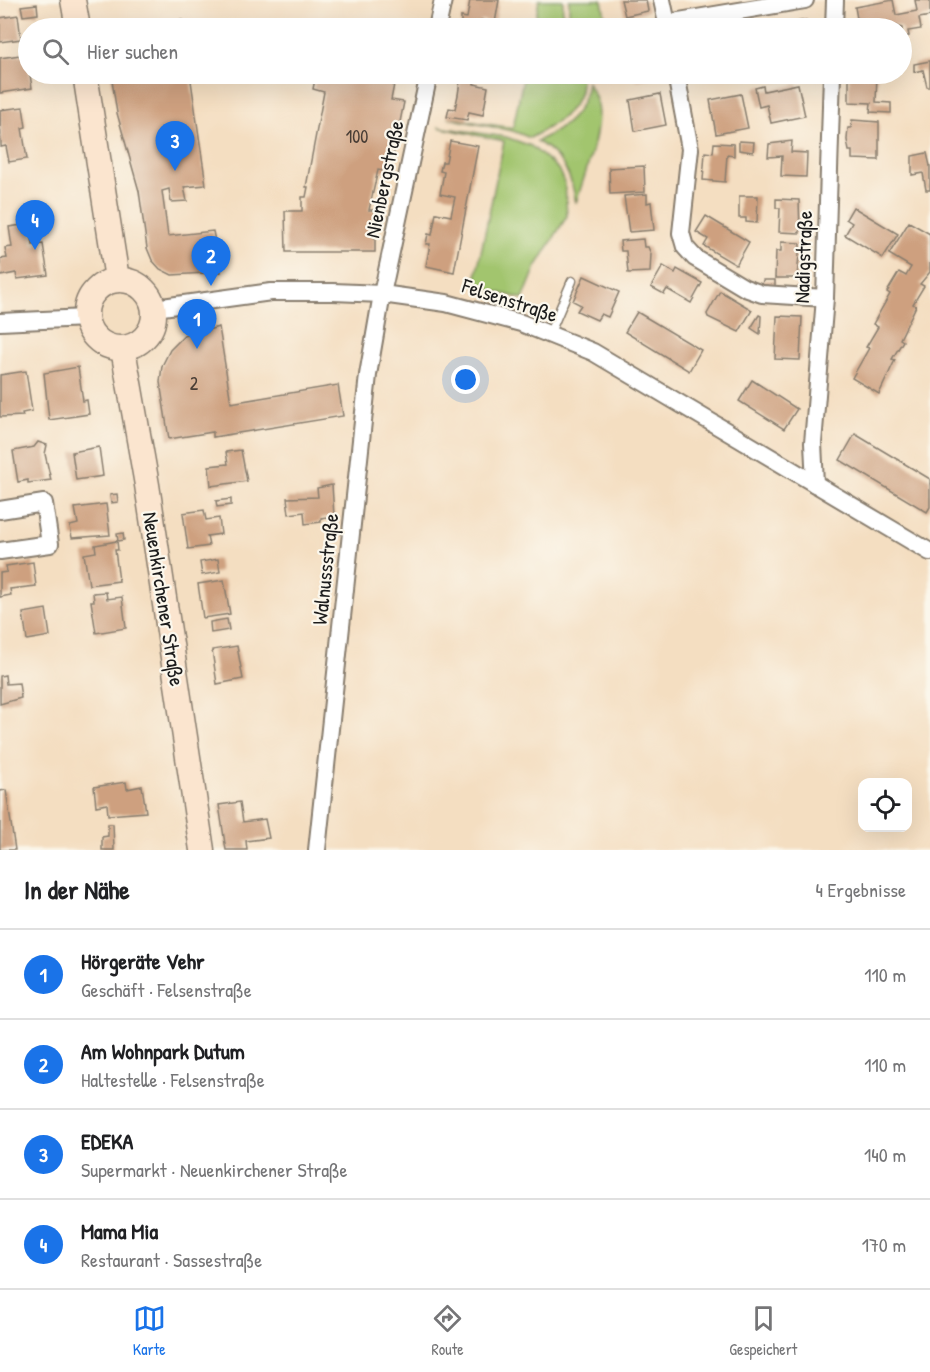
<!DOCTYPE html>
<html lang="de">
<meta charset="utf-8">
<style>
:root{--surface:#fff;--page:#f6f6f6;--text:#202124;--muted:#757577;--line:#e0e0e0;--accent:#1a73e8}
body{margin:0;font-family:"Patrick Hand",sans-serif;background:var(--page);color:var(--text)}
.controls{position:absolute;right:18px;bottom:18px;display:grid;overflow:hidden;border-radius:12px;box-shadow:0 6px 24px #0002}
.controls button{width:54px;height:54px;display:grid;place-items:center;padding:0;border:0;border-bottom:2px solid var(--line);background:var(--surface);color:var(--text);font:30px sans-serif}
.you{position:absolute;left:466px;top:380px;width:21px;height:21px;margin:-15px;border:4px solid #fff;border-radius:50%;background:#1a73e8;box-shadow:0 0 0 9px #1a73e833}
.badge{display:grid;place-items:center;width:39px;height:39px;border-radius:50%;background:var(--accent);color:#fff;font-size:20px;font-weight:700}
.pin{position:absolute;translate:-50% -50px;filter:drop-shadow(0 2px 3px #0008)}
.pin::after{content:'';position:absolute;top:32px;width:21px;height:18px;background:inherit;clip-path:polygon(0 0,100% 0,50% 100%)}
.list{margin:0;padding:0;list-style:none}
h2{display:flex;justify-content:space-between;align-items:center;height:78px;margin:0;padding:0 24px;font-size:26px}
h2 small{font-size:20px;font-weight:400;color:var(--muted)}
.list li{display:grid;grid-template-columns:39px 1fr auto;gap:18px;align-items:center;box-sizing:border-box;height:90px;padding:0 24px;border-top:2px solid var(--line)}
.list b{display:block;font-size:22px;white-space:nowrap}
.list p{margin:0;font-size:20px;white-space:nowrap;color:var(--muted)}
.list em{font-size:20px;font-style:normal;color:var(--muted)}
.icon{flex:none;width:33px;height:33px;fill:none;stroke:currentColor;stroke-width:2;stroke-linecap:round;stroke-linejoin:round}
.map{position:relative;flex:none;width:930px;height:850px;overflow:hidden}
.search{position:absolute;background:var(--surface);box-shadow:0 6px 24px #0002;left:18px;right:18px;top:18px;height:66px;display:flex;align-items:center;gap:15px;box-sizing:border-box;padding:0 21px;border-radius:33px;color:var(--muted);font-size:22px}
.sheet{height:438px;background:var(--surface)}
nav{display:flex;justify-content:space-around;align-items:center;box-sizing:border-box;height:84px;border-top:2px solid var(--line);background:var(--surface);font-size:16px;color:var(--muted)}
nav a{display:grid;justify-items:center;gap:3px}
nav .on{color:var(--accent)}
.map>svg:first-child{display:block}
.green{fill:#a2c56e;stroke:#5f7045;stroke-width:1.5}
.building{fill:#cea07f}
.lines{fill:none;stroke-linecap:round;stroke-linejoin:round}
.lane-casing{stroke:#887d6e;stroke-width:11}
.street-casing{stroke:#887d6e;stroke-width:20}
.secondary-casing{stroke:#887d6e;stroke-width:27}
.lane{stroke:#fff;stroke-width:8}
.street{stroke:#fff;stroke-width:16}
.secondary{stroke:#fbe5cf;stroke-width:24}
.labels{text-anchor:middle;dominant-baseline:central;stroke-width:4.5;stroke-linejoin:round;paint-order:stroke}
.number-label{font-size:18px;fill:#483d35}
.street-label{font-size:21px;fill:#1c1c1c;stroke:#fbf7ec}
</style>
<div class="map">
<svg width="930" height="850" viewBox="0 0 930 850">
<rect width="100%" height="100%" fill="#fbf7ec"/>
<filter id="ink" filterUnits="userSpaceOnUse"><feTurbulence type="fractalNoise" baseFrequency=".0167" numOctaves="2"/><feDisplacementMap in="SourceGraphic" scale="12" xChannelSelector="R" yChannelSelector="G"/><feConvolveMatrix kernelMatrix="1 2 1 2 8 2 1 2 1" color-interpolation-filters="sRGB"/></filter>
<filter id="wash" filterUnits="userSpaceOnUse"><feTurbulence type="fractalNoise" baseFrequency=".008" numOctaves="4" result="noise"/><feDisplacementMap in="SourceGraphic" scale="24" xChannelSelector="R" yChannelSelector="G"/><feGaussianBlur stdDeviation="1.35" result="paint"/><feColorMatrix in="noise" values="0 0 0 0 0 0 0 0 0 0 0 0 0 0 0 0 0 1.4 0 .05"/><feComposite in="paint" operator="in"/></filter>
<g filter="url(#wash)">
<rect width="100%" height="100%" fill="#f4dec1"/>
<!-- green -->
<g class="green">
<polygon points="539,0 563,0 562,28 534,28"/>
<polygon points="569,0 602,0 607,28 569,28"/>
<path d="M524 74H580C587 106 554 125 530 138L513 131 448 118 513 128Z"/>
<path d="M587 82C590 88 595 94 596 100 604 127 584 176 576 203 571 173 563 158 537 141 565 128 584 114 587 82Z"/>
<polygon points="438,127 506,137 531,146 558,169 565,184 567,216 536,267 523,299 474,286 504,141"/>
</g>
<g id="blocks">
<!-- building -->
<g class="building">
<polygon points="470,0 499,0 495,23 481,20 480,28 461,28 461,17 467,18"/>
<polygon points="621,0 646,0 648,11 625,16"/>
<polygon points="893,0 896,15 917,11 915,0 930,0 930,16 919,18 921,29 908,31 909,36 902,37 902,28 897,26 851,28 851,26 858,24 855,7"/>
<polygon points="37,4 38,14 23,16 21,6"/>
<polygon points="18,15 21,39 0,42 0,18"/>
<polygon points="326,18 374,27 374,28 325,28"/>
<polygon points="182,20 183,28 128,28 128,27"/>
<polygon points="806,20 808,28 776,28 776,26"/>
<polygon points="27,54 32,88 0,93 0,58"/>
<polygon points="930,61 930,87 927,87 923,70 914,72 914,64"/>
<polygon points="111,74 190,74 206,185 184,187 187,201 171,202 169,189 162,191 168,236 213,231 221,272 172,275 160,269 152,260 147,248 139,191 117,113"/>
<polygon points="316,74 396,74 391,100 404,102 390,172 378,170 369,210 375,210 375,252 286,252 285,211 302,211 302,197 306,197 308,187 306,187 324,92 313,89"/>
<polygon points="455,74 474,74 474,84 488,87 483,115 469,112 467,120 447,117 449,108 455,109 458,95 460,81 454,80"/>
<polygon points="636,74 661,74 661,76 637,80"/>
<polygon points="849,74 877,74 876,102 891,103 891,113 870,112 871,103 849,102"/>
<polygon points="798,84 805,116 771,123 767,105 759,107 755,88 763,86 764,91"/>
<polygon points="660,94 666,125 635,131 630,100"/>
<polygon points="741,94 748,128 716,134 710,100"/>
<polygon points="23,107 26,127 22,128 27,159 9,162 6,146 1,147 0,110"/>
<polygon points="852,120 879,122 879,160 852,159 852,151 849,151 847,140 848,128 851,128"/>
<polygon points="450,141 478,146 454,272 426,266 430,244 426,244 428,234 432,235 436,213 451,216 455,197 440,194 444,172 440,171 442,162 446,162"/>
<polygon points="739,141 754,142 753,152 739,150"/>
<polygon points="792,141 791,152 807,153 806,177 781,176 782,156 768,157 769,144"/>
<polygon points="714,143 734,144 734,156 727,155 725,182 703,180 705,152 713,153"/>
<polygon points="927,153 930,166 930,190 926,190 923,173 912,175 912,156"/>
<polygon points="644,166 645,192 610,194 609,168"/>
<polygon points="647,194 647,203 651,202 654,230 629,232 624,196"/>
<polygon points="739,196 758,196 757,223 746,222 746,218 739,218"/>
<polygon points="776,199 799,200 800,233 779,232 780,208 776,208"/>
<polygon points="44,204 47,221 30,224 33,245 43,244 48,275 17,279 16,273 0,276 0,259 7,258 5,248 12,247 9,227 29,224 27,207"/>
<polygon points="853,207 898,234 883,258 845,235 852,223 846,219"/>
<polygon points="706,216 749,242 736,265 704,246 708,239 696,232"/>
<polygon points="909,222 930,234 930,272 920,284 924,286 913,304 916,306 900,339 903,341 892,359 895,360 879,394 852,378 869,348 866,347 878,327 873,324 890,294 887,292 899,272 906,276 911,267 889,254"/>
<polygon points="643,239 644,247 648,247 651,254 650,272 628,273 626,251 621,251 620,241"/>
<polygon points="781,242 800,243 797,278 775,278 776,251 781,251"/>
<polygon points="663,266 675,273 677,269 702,283 691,303 667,289 664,294 651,287"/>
<polygon points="584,276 619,292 608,317 601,314 597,320 577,311 581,305 573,301"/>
<polygon points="763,280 775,280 775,286 762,285"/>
<polygon points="720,291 752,310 739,332 708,317 707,314"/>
<polygon points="637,312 701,350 689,371 625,332"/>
<polygon points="759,315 761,316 760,334 751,328"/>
<polygon points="777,316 802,317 800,360 775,359"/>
<polygon points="219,327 231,403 338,385 343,416 213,437 213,432 169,439 160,382 162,366 170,350 184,336"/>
<polygon points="78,367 83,401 87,400 89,414 49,420 44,373"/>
<polygon points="26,371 32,411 22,413 23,416 0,417 0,375"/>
<polygon points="752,380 797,409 784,429 739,401"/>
<polygon points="855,434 930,479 930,507 927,512 840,460"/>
<polygon points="38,442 47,445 45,454 51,480 28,483 28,480 18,482 13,451 34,447"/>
<polygon points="99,447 103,476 76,480 72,452"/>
<polygon points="241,450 247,481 211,486 209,466 228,464 226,452"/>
<polygon points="332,485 334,516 321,518 321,522 305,524 304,512 289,514 287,498 318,497 317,488"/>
<polygon points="117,494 118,502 111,503 110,495"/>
<polygon points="231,499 231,505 217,507 216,501"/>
<polygon points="106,504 110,535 72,538 70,526 78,524 75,508"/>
<polygon points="204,510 206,520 219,518 221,534 207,536 209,546 188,549 183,513"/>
<polygon points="123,533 124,540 118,541 117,534"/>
<polygon points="117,541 118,550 115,550 119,581 89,585 84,554 96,552 95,545"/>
<polygon points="218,559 220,572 202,575 200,562"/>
<polygon points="33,562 36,586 10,589 11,595 0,597 0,573 7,572 6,566"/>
<polygon points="224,580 230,614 203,618 198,584"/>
<polygon points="106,592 107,599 122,597 126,628 96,633 91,601 94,601 93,593"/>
<polygon points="46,609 50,636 27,640 23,613"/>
<polygon points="227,619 229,630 211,633 210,622"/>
<polygon points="237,646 243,679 217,684 212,650"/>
<polygon points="5,675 6,684 19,683 21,698 0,704 0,676"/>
<polygon points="126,782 127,789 142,786 146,812 108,815 107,804 96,806 94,787"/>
<polygon points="6,790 15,850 0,850 0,791"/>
<polygon points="240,802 243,822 265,819 269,838 246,841 247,850 226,850 219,805"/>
<polygon points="108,824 113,824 114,850 102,850 102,837 108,836"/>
</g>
</g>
</g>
<g filter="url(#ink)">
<use href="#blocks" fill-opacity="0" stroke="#887d6e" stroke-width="1.5"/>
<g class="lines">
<defs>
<polyline id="lane" points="549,335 572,281"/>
<g id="street">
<polyline points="662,0 668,28"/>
<polyline points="667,23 805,0"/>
<polyline points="437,28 443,0"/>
<polyline points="834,28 835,0"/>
<polyline points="676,74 690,149 681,233 685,247 695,258 745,288 762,294 825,298"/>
<polyline points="155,308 271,292 333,292 382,294 446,303 521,323 593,352 930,552"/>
<polyline points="0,322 86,318"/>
<polyline points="815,484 813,443 825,298 832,74"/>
<polyline points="0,510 44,503 50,544 0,551"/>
<polyline points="317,850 368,375 382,294 429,74"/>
</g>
<g id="secondary">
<polyline points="73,0 78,28"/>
<polyline points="85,74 117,279"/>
<circle cx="120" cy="314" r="34"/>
<polyline points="123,349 147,485 202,850"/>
</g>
</defs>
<!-- lane casing -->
<use href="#lane" class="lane-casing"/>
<!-- street casing -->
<use href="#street" class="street-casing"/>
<!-- secondary casing -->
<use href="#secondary" class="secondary-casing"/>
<!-- lane -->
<use href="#lane" class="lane"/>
<!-- street -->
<use href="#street" class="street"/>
<!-- secondary -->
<use href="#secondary" class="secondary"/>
</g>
</g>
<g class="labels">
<!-- number labels -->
<g class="number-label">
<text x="357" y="136">100</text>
<text x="194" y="383">2</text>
</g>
<!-- street labels -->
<g class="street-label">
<text transform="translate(384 179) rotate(-78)">Nienbergstraße</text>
<text transform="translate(803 257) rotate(-88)">Nadigstraße</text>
<text transform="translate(510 300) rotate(18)">Felsenstraße</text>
<text transform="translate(325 569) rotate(-84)">Walnussstraße</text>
<text transform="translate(164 599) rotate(81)">Neuenkirchener Straße</text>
</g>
</g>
</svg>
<div class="controls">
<button><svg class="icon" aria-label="locate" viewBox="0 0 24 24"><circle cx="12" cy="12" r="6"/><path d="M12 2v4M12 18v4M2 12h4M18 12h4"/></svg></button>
</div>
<div class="you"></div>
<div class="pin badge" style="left:197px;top:349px">1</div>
<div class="pin badge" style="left:211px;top:286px">2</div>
<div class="pin badge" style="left:175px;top:171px">3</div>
<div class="pin badge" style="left:35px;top:250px">4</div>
<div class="search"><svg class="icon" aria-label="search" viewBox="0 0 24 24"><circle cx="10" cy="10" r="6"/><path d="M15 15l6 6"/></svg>Hier suchen</div>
</div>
<section class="sheet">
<h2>In der Nähe<small>4 Ergebnisse</small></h2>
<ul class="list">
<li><span class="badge">1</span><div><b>Hörgeräte Vehr</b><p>Geschäft · Felsenstraße</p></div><em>110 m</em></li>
<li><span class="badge">2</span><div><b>Am Wohnpark Dutum</b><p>Haltestelle · Felsenstraße</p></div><em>110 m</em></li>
<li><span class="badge">3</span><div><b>EDEKA</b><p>Supermarkt · Neuenkirchener Straße</p></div><em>140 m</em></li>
<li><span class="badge">4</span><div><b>Mama Mia</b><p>Restaurant · Sassestraße</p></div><em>170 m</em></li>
</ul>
</section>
<nav>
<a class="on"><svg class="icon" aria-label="map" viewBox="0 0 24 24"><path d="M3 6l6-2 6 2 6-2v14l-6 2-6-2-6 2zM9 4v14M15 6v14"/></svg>Karte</a>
<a><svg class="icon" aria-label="directions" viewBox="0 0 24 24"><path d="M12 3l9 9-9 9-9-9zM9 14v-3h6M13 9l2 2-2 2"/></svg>Route</a>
<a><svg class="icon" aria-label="saved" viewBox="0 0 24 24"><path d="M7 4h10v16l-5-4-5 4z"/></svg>Gespeichert</a>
</nav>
